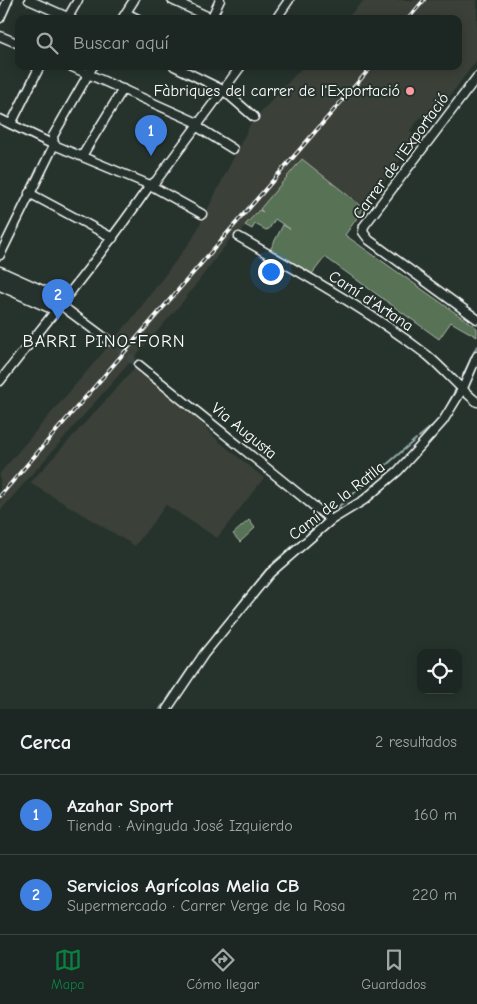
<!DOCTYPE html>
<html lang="es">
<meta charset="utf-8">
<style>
:root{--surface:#1c2622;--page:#29322f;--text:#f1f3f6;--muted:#a0a5a5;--line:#3a4340;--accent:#0b8043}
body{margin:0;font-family:"Comic Neue",sans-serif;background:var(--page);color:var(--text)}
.controls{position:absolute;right:15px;bottom:15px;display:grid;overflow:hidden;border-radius:10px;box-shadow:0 2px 12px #0003}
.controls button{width:45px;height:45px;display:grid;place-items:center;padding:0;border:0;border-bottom:1px solid var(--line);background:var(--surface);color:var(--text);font:25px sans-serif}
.you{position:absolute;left:270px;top:271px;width:18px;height:18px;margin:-12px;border:4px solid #fff;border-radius:50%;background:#1a73e8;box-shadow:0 0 0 8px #1a73e833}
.badge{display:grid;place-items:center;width:32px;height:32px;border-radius:50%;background:var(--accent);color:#fff;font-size:16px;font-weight:700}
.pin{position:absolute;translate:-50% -41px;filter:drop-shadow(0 1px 2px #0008)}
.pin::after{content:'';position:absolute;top:26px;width:18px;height:15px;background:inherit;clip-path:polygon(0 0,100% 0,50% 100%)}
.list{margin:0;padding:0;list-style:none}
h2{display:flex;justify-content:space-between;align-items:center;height:65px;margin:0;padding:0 20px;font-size:21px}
h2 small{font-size:16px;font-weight:400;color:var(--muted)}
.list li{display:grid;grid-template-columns:32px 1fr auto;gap:15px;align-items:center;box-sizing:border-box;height:80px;padding:0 20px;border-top:1px solid var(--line)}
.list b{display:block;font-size:19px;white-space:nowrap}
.list p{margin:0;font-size:16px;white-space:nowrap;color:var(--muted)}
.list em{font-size:16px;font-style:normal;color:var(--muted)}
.icon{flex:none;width:28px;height:28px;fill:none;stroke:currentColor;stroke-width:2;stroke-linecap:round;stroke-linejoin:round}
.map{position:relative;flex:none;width:477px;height:709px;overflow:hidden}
.search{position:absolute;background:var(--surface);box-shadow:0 2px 12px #0003;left:15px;right:15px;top:15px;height:55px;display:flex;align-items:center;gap:12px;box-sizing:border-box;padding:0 18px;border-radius:10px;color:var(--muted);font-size:19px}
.sheet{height:225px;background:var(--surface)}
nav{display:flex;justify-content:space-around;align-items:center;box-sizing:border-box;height:70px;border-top:1px solid var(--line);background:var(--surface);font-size:14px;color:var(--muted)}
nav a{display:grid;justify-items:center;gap:2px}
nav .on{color:var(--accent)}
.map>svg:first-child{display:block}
.built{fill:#3a3f39}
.green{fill:#597257;stroke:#acb8ab}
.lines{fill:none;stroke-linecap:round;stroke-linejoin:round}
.stream{stroke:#93a9a9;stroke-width:2}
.minor-tunnel{stroke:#3c4742;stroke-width:8;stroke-dasharray:8 4;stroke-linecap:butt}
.minor-casing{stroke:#fff;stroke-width:11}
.minor{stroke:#26332d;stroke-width:8}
.rail-casing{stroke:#fff;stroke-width:4}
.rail{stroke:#26332d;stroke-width:2;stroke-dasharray:5.5;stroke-linecap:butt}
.poi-dot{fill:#ff9aa2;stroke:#26332d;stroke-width:2}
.labels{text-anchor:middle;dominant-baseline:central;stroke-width:4;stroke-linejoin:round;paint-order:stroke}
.poi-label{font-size:16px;fill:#fff;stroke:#26332d;text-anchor:end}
.street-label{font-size:16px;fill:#fff;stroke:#26332d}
.neighbourhood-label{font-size:18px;letter-spacing:1px;fill:#fff;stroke:#26332d}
</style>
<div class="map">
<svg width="477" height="709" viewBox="0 0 477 709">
<rect width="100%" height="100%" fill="#26332d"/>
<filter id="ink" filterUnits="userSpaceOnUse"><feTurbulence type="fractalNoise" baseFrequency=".02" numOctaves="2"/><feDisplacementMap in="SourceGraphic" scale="10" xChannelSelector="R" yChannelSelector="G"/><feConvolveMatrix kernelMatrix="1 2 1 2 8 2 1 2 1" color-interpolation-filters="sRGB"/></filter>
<g filter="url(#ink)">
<!-- built -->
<g class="built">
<polygon points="364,0 477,0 477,60 430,122 421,117 410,131 417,138 365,208 302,159 240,233 234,234 181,304 0,511 0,473 134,316 193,238 251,123 303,66 458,66 458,19 346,19"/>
<polygon points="135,368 188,410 221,443 264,478 217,538 166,505 135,546 30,483"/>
</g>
<!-- green -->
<g class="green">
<polygon points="302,159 364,208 345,235 477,328 477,337 451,322 439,339 325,257 312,274 270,250 283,225 290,229 275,219 269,229 266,230 255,224 252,229 245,225 259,210 263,212 260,209"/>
<polygon points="249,520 255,528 240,542 233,534"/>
</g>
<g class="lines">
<!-- stream -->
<g class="stream">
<polyline points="474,352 477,346"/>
<polyline points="463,375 473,355"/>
<polyline points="460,381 460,380"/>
<polyline points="444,412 457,387"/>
<polyline points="437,421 442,416"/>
<polyline points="419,437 437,422"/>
<polyline points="376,474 416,439"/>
<polyline points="338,507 366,483"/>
<polyline points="308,533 314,527"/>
<polyline points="274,562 293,546"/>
<polyline points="261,576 267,569"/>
<polyline points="252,588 259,579"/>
<polyline points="238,606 246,594"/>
<polyline points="204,648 235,609"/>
<polyline points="191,665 202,651"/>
<polyline points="174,690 189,668"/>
<polyline points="167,700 172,692"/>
<polyline points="160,709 163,705"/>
</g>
<!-- minor-tunnel -->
<polyline class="minor-tunnel" points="109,341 139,365"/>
<defs>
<g id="minor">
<polyline points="29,0 72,19"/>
<polyline points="172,0 211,18"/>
<polyline points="126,13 138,19"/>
<polyline points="0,18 8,0"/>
<polyline points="67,19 78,0"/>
<polyline points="122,19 134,0"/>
<polyline points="211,19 220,0"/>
<polyline points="276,19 289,0"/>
<polyline points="0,36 19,44"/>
<polyline points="70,66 198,123"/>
<polyline points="174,66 223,90 254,117"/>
<polyline points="477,77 364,226 363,232 369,240 477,319"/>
<polyline points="0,119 54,145 150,185 202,214"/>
<polyline points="11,124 40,66"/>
<polyline points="196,126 233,149"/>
<polyline points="82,156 123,89"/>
<polyline points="29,193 113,238"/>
<path d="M239 237C303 274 368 310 427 355 445 370 459 388 477 402"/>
<polyline points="0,255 54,145 53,136 93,66"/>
<polyline points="0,271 65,300"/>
<polyline points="0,278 54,303"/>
<polyline points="0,286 56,311"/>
<polyline points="66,309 109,341"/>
<polyline points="139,365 331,520"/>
<path d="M0 381C51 316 103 253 150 185L156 181 241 66"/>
<polyline points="167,709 204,654 270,573 331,520 364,500 398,471 443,421 463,388 477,356"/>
</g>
</defs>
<!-- minor casing -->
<use href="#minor" class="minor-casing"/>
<!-- minor -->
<use href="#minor" class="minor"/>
<defs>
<g id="rail">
<polyline points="408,19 424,0"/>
<polyline points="0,496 372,66"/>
</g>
</defs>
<!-- rail casing -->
<use href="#rail" class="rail-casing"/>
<!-- rail -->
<use href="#rail" class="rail"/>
</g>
</g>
<!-- markers -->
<circle class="poi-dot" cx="410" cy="91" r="5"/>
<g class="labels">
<!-- poi labels -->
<g class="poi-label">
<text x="400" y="91">Fàbriques del carrer de l'Exportació</text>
</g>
<!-- street labels -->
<g class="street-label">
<text transform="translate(401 156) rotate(-54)">Carrer de l'Exportació</text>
<text transform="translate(371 301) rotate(33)">Camí d'Artana</text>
<text transform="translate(244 431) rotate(39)">Via Augusta</text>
<text transform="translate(337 501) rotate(-38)">Camí de la Ratlla</text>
</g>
<!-- neighbourhood labels -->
<g class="neighbourhood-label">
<text x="104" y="341">BARRI PINO-FORN</text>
</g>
</g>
</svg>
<div class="controls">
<button><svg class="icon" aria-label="locate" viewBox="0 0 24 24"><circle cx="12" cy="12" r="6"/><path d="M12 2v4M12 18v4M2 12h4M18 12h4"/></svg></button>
</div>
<div class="you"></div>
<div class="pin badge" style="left:151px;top:156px;background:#3f7fe0">1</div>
<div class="pin badge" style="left:58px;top:320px;background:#3f7fe0">2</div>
<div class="search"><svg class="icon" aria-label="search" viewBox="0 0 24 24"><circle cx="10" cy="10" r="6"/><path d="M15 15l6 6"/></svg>Buscar aquí</div>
</div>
<section class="sheet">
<h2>Cerca<small>2 resultados</small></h2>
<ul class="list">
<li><span class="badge" style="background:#3f7fe0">1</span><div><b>Azahar Sport</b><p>Tienda · Avinguda José Izquierdo</p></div><em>160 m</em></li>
<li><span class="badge" style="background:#3f7fe0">2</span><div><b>Servicios Agrícolas Melia CB</b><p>Supermercado · Carrer Verge de la Rosa</p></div><em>220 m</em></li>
</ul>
</section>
<nav>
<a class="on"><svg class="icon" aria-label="map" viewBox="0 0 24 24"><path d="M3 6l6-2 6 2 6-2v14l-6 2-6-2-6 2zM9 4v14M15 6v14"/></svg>Mapa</a>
<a><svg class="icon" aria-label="directions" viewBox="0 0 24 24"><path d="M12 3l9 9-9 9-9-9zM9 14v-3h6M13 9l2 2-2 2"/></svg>Cómo llegar</a>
<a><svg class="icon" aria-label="saved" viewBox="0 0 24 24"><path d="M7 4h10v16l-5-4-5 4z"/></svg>Guardados</a>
</nav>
